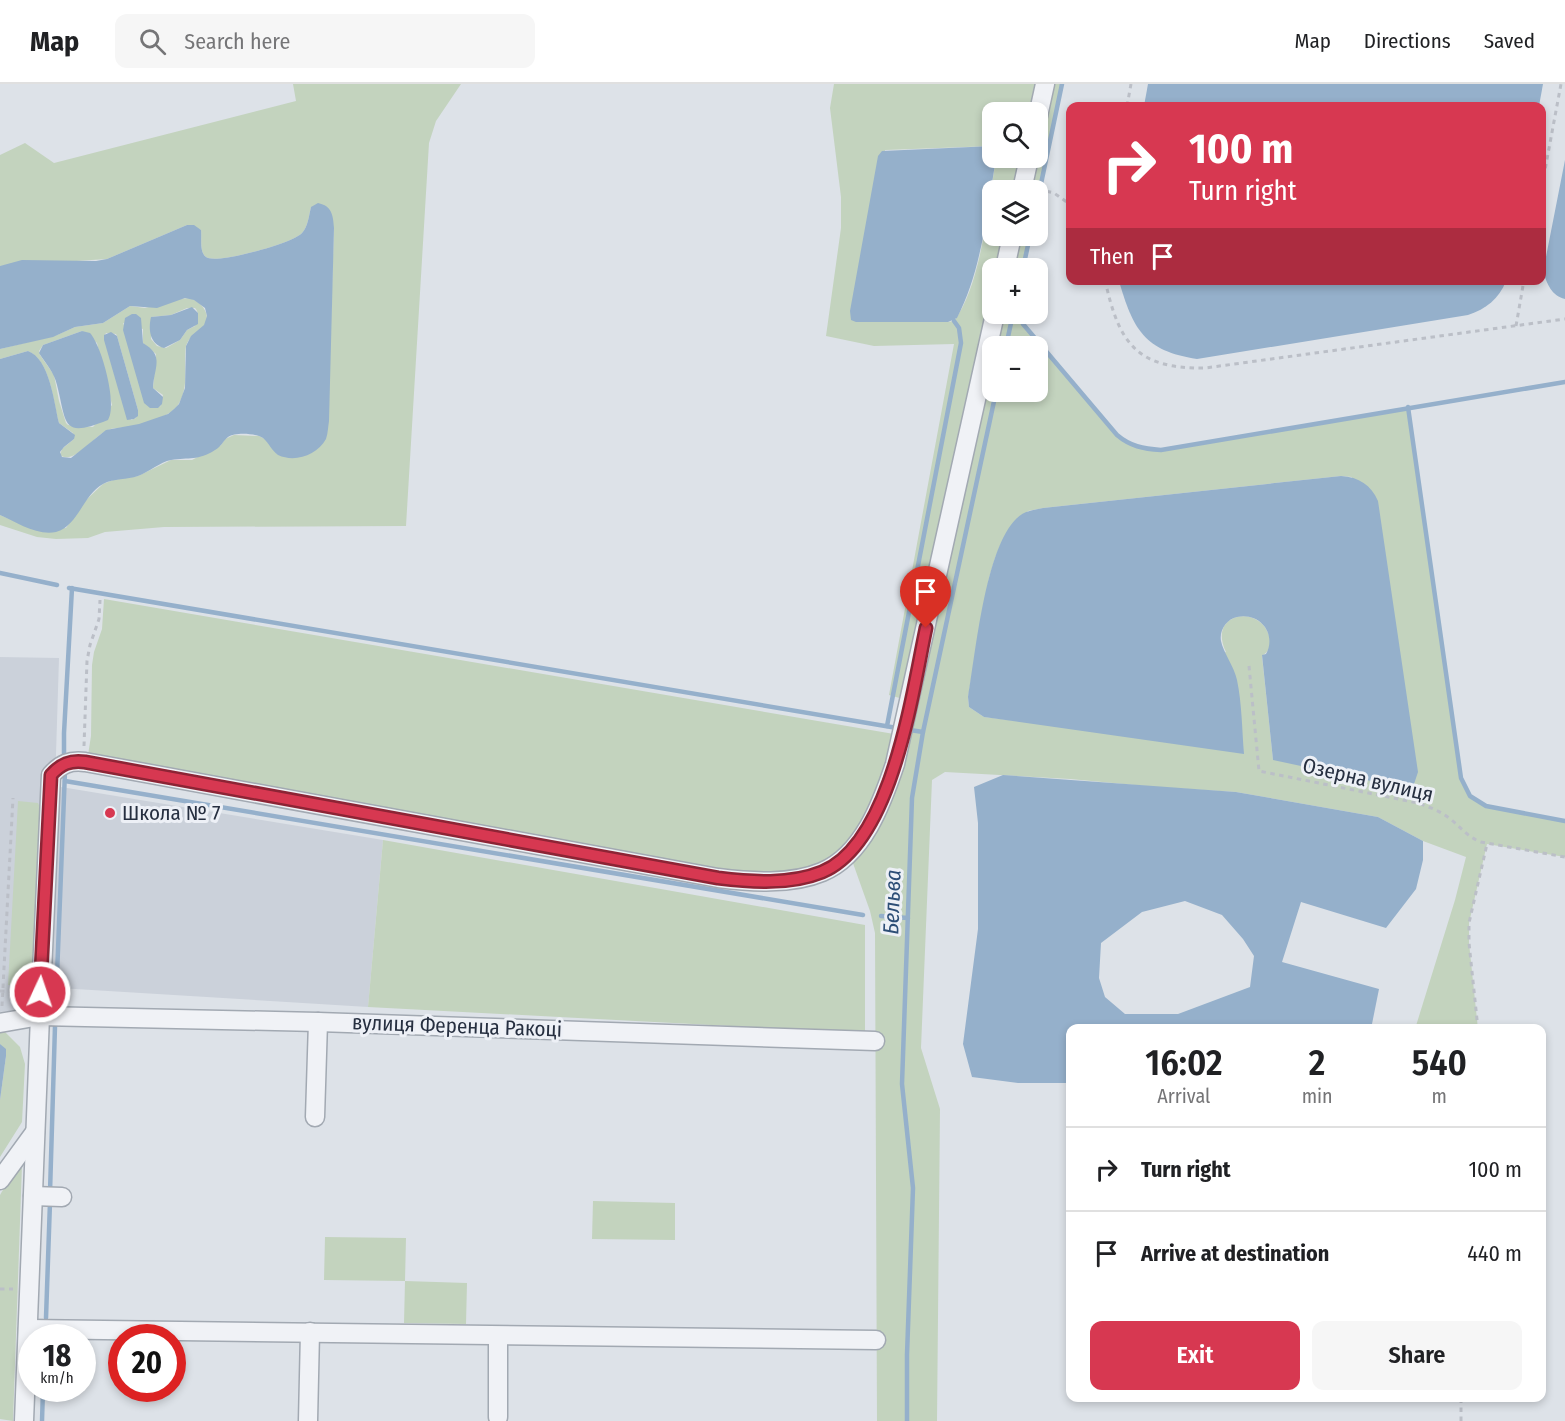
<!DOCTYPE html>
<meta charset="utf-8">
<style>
:root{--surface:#fff;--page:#f6f6f6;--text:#202124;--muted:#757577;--line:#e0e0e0;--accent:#d73851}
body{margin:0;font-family:"Fira Sans Condensed",sans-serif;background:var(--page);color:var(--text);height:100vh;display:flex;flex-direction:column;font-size:22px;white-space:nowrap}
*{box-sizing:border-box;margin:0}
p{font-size:20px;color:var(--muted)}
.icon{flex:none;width:33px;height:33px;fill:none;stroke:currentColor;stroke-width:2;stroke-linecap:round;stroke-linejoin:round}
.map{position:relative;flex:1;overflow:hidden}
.drawer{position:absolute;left:1066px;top:940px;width:480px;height:378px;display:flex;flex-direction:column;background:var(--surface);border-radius:12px;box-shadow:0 3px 9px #0003}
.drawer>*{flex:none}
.top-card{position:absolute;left:1066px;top:18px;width:480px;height:183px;border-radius:12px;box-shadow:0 3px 9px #0003;background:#d73851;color:#fff;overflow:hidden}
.controls{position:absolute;left:982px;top:18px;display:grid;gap:12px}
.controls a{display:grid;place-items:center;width:66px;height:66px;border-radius:12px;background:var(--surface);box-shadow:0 3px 9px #0003;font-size:30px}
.speed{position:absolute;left:18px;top:1240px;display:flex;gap:12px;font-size:30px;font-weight:700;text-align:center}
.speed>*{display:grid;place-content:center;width:78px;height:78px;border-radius:50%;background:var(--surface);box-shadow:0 3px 9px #0003;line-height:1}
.speed small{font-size:15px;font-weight:400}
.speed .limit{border:9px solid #d22;background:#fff;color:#111}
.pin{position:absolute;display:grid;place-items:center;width:51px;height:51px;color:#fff;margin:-62px -26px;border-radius:50% 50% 50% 0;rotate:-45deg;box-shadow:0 0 6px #0007}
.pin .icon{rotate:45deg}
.me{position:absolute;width:66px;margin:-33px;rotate:3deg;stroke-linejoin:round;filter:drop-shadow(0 0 4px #0008)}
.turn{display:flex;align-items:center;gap:21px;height:126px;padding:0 24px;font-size:27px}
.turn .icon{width:78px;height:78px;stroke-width:2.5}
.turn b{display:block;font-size:42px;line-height:51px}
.then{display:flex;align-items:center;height:57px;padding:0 24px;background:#0003;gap:12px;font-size:22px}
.eta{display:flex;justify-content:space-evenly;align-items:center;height:102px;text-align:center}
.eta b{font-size:36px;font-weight:600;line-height:42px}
.cta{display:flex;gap:12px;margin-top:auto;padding:12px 24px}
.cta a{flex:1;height:69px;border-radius:12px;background:var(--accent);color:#fff;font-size:24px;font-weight:600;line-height:69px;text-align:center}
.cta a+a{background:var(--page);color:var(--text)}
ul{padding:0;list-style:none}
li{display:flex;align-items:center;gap:18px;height:84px;padding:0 24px;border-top:2px solid var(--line)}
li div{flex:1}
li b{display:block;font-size:22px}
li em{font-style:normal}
header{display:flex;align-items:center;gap:36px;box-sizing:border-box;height:84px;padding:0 30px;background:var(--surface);border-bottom:2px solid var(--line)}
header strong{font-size:28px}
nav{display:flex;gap:33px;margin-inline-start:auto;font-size:21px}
.search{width:420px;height:54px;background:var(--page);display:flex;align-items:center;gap:15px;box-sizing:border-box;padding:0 21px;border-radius:12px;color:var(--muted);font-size:22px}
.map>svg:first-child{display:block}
</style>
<header>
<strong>Map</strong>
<div class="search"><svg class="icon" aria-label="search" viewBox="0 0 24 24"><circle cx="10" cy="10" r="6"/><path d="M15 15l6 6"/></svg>Search here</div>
<nav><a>Map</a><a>Directions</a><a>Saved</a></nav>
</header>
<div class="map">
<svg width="1565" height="1337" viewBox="0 0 1565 1337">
<rect width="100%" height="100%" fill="#dde2e8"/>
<!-- built -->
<path fill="#cbd1da" d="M 0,573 L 59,574 L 55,702 L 383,756 L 368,923 L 26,902 L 25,925 L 0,928 Z"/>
<!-- green -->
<g fill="#c3d3be" fill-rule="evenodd">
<path d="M 293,0 L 461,0 L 436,37 L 429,59 L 406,442 L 164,443 L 105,448 L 88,454 L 56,455 L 37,453 L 0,441 L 0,431 L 35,446 L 66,444 L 85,417 L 103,400 L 113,396 L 138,392 L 171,376 L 192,376 L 221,361 L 225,355 L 234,351 L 259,352 L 265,355 L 277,370 L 294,374 L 327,350 L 334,144 L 311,123 C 309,131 308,143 302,149 C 294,159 215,181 206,173 C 199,168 202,154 201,146 L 187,141 L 107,175 L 0,182 L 0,71 L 25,59 L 54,79 L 296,17 Z"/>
<path d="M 834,0 L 1062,0 L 1038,114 L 1038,106 L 993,106 L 993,152 L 1030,152 L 1023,184 L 993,184 L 993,230 L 1020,230 L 1023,240 L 1117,351 L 1132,361 L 1161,366 L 1408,323 L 1461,694 L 1470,712 L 1486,722 L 1565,737 L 1565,773 L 1487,760 L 1469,839 L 1469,859 L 1478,945 L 1415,945 L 1455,816 L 1466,773 L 1423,757 L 1378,733 L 1236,708 L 1156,703 L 1070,695 L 945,688 L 932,696 L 921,964 L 940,1025 L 937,1337 L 877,1337 L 875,849 L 870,827 L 849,768 L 860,756 L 910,617 L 889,611 L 954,260 L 874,262 L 826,252 L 841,144 L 841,113 L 830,24 ZM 993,28 L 1038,28 L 1038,74 L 996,74 C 989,118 981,202 954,237 L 948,238 L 856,238 L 885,66 L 993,62 ZM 993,262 L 1038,262 L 1038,308 L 993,308 ZM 1341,392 L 1352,393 L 1273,676 L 1262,572 C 1268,568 1271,563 1270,556 C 1264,519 1206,527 1226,568 L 1018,637 L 984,633 L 969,623 L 968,613 L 989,494 L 995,474 L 1002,457 L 1028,427 L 1043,424 Z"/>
<path d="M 190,214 C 202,218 214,233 202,244 C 196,251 189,252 186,262 C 183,281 190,303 178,321 C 170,333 143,341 129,343 C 121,344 113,343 106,347 C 93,353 74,381 60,371 L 62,365 L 74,355 L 73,349 L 59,339 C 53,318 51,277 28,267 L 0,275 L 0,265 L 57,251 L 75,243 L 103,239 L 130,222 L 145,224 L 178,215 ZM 187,224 L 195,224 C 200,229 197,236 195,242 L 187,246 L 180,256 L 166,264 L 157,262 L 151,255 L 151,233 L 171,231 ZM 123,239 L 143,245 L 143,259 L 156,270 L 153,304 L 163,311 L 160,323 ZM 82,247 L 97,259 L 112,321 L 93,343 L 68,341 L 66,339 L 59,317 L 54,291 L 40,271 L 39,267 L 43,261 ZM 106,249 L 116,250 L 117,252 L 138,326 L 136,334 L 131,336 L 104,253 Z"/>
<path d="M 104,515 L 894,650 C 879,696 862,765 811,782 C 788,789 765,789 742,790 L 88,671 L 91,652 L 92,581 L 94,568 L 102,545 Z"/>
<path d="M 18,717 L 38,719 L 41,726 L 32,903 L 8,901 Z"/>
<path d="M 383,756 L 865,841 L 865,949 L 368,923 Z"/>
<path d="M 0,946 L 4,947 L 20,963 L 25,980 L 22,1038 L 0,1073 L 0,1016 L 6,972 L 0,960 Z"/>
<path d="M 22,1081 L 13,1337 L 0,1335 L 0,1111 L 12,1090 Z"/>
<path d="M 593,1117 L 675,1119 L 675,1156 L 592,1155 Z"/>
<path d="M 325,1153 L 406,1154 L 405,1197 L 467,1199 L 466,1240 L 404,1239 L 405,1197 L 324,1196 Z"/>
</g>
<!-- water -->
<g fill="#95b0cb" fill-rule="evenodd">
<path d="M 1148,0 L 1543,0 L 1539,22 L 1144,22 Z"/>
<path d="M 993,62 L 993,74 L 996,74 C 987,128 982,185 957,234 L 948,238 L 856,238 L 851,236 L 850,227 L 878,72 L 882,67 Z"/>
<path d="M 1565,76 L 1565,215 C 1551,211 1548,201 1543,188 Z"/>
<path d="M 318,119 C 332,122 333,131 334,144 L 329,337 C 328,343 328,349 326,355 C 317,371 295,379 278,371 C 272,367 269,359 263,354 C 255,349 235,348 228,353 C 223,357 221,363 215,366 C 198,377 189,373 171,376 C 160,378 149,388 138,392 C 127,396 114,394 103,400 C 83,411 78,442 56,448 C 37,452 16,438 0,431 L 0,275 L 28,267 C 50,275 54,319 59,339 L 75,351 L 74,355 L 64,363 L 60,368 L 62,373 L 71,374 L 106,346 L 139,340 L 168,330 L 174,325 L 179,320 L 185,304 L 186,262 L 191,252 L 204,241 L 207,232 L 205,224 L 194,216 L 185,214 L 157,224 L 130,222 L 103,239 L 75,243 L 53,253 L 0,265 L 0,182 L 22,176 L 96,177 L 107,175 L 187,141 L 194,141 L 201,146 C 202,154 199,168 206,173 C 215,181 294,159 302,149 C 308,143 309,131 311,123 Z"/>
<path d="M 1119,197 L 1119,196 L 1506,197 C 1499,215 1486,225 1468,231 L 1197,275 C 1144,267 1133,245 1119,197 Z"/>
<path d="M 192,223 L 198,229 L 198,240 L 187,246 L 180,256 L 164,264 C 150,260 148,246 151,233 L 171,231 Z"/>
<path d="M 132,230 L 136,230 L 141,234 L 143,259 C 165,272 154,283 153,304 L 163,313 L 162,320 L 158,324 L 150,324 L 144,319 L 123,246 L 125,234 Z"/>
<path d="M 82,247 L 90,249 C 102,262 118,322 108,336 C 61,355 67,340 57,301 C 54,288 46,280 39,269 L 43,261 Z"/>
<path d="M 111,248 L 117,252 L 138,326 L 138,332 L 134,335 L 127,336 L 104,256 L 104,251 Z"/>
<path d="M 1341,392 C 1359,393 1371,401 1378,417 L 1418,688 L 1414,700 L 1410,702 L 1399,703 L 1273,676 L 1262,571 L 1266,570 C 1277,550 1260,528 1237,533 C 1227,535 1219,546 1221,557 C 1223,568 1234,582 1237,596 C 1242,620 1242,646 1244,670 L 984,633 L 969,623 L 968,613 C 976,568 985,464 1017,434 C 1024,427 1033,426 1043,424 Z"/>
<path d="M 1003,691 L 1236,708 L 1378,733 L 1423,757 L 1423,776 L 1416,805 L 1386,844 L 1301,818 L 1282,878 L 1379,905 L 1371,945 L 1071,945 L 1071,999 L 1018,999 L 972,993 L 963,960 L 978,845 L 978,739 L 974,703 ZM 1185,817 L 1222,831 L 1243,855 L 1254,872 L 1250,903 L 1178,930 L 1125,930 L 1105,913 L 1099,894 L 1101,859 L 1142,828 Z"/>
<path d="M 0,960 L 6,965 L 6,972 L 0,1016 Z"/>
</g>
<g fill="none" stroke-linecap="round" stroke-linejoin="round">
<!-- stream -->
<g stroke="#95b0cb" stroke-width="4.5">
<path d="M 1038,114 L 1062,0"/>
<path d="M 1023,184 L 1030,152"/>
<path d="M 1020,230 L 1023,240 L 1117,351 C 1130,362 1143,365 1161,366 L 1565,298"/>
<path d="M 1006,262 L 1013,230"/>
<path d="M 1408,323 L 1461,694 L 1470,712 L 1486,722 L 1565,737"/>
<path d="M 0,489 L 57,501"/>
<path d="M 69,504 L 897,644"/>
<path d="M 887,642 L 961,259 L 959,244 L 954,237"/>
<path d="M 910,646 L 923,648"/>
<path d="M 64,674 L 64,649 L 72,504"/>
<path d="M 65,697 L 863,831"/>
<path d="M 881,832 L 908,834"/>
<path d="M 56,917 L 65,687"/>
<path d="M 50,1108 L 55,942"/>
<path d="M 46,1234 L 50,1118"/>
<path d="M 42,1337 L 43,1305"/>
<path d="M 907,1337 L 907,1271 L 913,1104 L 902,1000 L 912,714 L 923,648 L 996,308"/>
</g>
<defs>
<g id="minor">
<path d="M 1038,32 L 1045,0"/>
<path d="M 1022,106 L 1029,74"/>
<path d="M 1005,184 L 1012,152"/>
<path d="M 0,939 L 40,932 L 318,938 L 875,957"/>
<path d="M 315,1033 L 318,938"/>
<path d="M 0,1096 L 35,1048"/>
<path d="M 33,1112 L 62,1113"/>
<path d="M 28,1245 L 876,1256"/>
<path d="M 498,1333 L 498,1252"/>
<path d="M 24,1337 L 40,932 L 51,691 C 61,680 70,676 85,678 L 718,794 C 751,798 791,801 822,788 C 863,771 882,719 895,680 L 995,230"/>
<path d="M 308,1337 L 310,1248"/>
</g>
</defs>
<!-- minor casing -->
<use href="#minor" stroke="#a2a9b2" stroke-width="21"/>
<!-- path -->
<g stroke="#bbbfc7" stroke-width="3" stroke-dasharray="4.5 4.5" stroke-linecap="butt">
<path d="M 1127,22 L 1131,0"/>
<path d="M 1542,102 L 1561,0"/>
<path d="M 1038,105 L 1054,109 L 1071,121"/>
<path d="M 1105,196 C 1119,260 1137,285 1205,284 L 1565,235"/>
<path d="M 1516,242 L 1524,196"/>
<path d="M 1249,582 L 1259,687 L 1418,719 C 1429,723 1440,727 1449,734 C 1461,743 1467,753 1481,758 L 1565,773"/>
<path d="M 84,662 L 87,577 L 90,561 L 99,535 L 100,516"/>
<path d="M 0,907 L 25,908"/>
<path d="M 2,922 L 13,714"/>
<path d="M 1478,945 L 1469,859 L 1469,839 L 1487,760"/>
<path d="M 0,1205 L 13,1205"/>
<path d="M 1461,1337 L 1461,1314"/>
</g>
<!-- minor -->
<use href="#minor" stroke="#f0f2f6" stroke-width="18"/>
</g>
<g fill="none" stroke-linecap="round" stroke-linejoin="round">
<defs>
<path id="route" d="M 40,908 L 51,691 C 61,680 70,676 85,678 L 718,794 C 751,798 790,801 822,788 C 892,759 912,610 926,544"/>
</defs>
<!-- route casing -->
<use href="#route" stroke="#8c2435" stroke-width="15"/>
<!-- route -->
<use href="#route" stroke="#d73851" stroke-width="10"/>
</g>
<!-- markers -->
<circle fill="#d73851" stroke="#edf0f6" stroke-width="2" cx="110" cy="729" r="6"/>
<g text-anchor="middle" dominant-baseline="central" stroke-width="6" stroke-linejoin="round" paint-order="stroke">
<!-- street labels -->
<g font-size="21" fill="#262f40" stroke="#edf0f6">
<text transform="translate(1368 696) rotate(13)">Озерна вулиця</text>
<text transform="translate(457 942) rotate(2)">вулиця Ференца Ракоці</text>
</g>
<!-- poi labels -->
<g font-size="21" fill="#262f40" stroke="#edf0f6" text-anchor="start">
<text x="122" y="729">Школа № 7</text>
</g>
<!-- water labels -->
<g font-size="22" font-style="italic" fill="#2d4e76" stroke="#edf0f6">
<text transform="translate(892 818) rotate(-88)">Бельва</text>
</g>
</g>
</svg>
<div class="controls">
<a><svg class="icon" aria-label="search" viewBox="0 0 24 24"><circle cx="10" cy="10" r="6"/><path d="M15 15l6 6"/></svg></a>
<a><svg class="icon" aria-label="layers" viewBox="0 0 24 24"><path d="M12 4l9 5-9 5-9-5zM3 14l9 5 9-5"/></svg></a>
<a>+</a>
<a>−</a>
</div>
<div class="speed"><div>18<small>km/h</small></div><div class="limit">20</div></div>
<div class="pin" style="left:926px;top:544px;background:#d93025"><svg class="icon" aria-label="arrive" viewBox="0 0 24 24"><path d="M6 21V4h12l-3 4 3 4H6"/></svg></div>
<svg class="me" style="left:40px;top:908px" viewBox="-20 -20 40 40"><circle r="17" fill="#d73851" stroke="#fff" stroke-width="3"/><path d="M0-11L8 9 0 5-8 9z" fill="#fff"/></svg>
<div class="top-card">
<div class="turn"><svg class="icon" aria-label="right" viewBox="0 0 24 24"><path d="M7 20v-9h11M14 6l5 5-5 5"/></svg><div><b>100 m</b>Turn right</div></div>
<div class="then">Then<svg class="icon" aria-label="arrive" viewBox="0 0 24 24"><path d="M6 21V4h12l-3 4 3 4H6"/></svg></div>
</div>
<section class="drawer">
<div class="eta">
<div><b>16:02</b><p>Arrival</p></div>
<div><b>2</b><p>min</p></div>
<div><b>540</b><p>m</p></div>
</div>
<ul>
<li><svg class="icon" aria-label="right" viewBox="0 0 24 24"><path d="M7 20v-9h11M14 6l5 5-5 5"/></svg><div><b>Turn right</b></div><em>100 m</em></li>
<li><svg class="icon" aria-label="arrive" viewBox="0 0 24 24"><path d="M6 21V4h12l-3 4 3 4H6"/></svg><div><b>Arrive at destination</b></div><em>440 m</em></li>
</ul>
<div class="cta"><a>Exit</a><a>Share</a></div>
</section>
</div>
